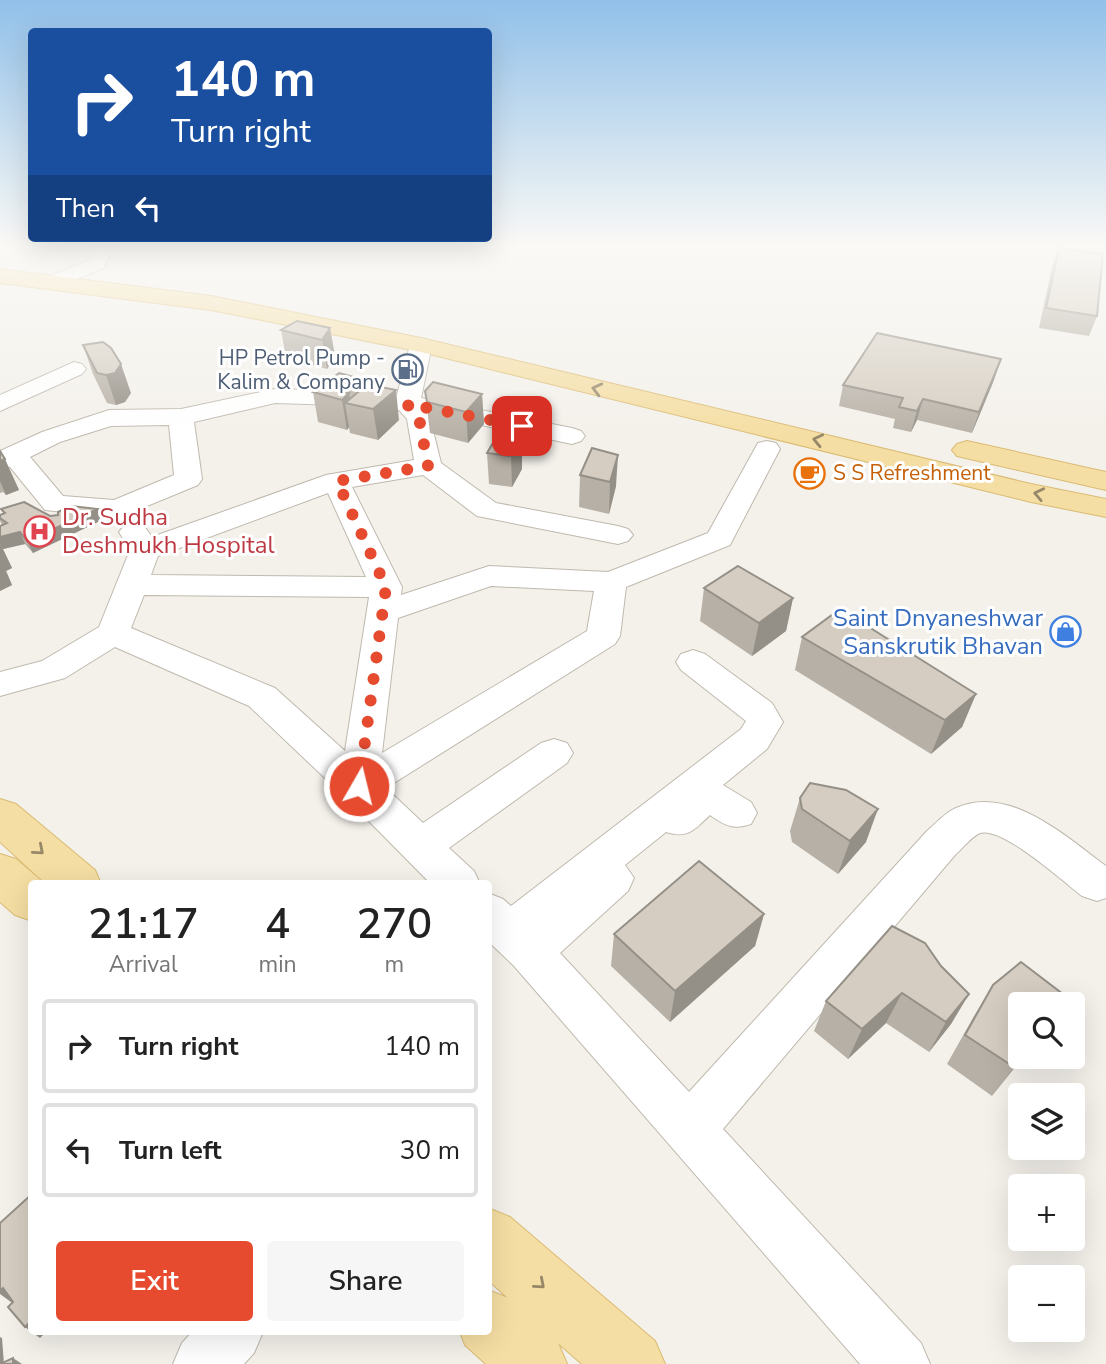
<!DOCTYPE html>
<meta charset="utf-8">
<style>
:root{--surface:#fff;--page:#f6f6f6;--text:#222;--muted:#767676;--line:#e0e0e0;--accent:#e64b30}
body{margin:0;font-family:"Nunito Sans",sans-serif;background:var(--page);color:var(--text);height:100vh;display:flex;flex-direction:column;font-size:26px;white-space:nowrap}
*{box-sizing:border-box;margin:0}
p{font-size:23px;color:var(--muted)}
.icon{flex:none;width:38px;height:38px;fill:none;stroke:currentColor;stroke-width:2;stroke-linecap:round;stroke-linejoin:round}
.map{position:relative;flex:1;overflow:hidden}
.side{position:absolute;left:28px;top:880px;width:464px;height:455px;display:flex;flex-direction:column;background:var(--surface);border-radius:7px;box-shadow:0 7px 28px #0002}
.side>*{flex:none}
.top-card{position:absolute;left:28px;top:28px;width:464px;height:214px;border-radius:7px;box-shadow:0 7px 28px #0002;background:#1a4fa0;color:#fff;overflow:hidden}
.controls{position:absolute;left:1008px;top:992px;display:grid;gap:14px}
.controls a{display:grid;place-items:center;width:77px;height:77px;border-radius:7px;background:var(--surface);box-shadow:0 7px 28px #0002;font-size:35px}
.pin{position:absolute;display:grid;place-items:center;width:60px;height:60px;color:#fff;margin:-30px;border-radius:14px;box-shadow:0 4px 10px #0006}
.me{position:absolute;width:77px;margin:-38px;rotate:8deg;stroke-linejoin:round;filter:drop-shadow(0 0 5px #0008)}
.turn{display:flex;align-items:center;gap:24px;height:147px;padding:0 28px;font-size:32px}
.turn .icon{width:91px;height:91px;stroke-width:2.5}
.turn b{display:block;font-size:49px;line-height:60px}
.then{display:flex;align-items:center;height:66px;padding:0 28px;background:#0003;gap:14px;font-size:26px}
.eta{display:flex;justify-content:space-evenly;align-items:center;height:119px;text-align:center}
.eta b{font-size:42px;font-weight:600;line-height:49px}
.cta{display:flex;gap:14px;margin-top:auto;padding:14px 28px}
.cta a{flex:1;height:80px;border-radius:7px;background:var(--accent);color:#fff;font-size:28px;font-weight:600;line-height:80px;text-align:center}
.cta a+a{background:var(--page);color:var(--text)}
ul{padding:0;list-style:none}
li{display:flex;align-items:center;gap:21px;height:94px;margin:0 14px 10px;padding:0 14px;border:4px solid var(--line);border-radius:7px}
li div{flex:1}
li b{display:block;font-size:26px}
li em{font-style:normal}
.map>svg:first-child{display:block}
</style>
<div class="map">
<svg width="1106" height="1364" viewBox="0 0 1106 1364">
<rect width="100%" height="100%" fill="#f4f1eb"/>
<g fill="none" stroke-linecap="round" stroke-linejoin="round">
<defs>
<g id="minor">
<path d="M 97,247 L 115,247 L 103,268 L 60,286 L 46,286 L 43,282 L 46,278 L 89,260 Z"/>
<path d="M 421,338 L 429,340 L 432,345 L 421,398 L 572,428 L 581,431 L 585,436 L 581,441 L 572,444 L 429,414 L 441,463 L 496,503 L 618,526 L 628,529 L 633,535 L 628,541 L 618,544 L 477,516 L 423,475 L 352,487 L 402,587 L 401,595 L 489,566 L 608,572 L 708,533 L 758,443 L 767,441 L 776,443 L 780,449 L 730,545 L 626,587 L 620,636 L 615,644 L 386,788 L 423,823 L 541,743 L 554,739 L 567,743 L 573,753 L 567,763 L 449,848 L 474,871 L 480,884 L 431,884 L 345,797 L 249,706 L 115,647 L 65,678 L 0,696 L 0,672 L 42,661 L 99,627 L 130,550 L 119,532 L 124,526 L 134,523 L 144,526 L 152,537 L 326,475 L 414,460 L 407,419 L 399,410 L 369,406 L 275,403 L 194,422 L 202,479 L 198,485 L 118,518 L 45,510 L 10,467 L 0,469 L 0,451 L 42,432 L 109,410 L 181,409 L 275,389 L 369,392 L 397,395 L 410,345 L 413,340 ZM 169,425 L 174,475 L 114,500 L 63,496 L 30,457 L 60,442 L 111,426 ZM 328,493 L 366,577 L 151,575 L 158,556 ZM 491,586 L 594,591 L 587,631 L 382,753 L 398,618 ZM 144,595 L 369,597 L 345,751 L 275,688 L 131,628 Z"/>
<path d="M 74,362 L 82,364 L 86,369 L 82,374 L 0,411 L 0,395 Z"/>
<path d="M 693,650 L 705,654 L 772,703 L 783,722 L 767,749 L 723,785 L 751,802 L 757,813 L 751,824 C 734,830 725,826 710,815 C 694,830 688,839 666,832 L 625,865 L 634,878 L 628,891 L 560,953 L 689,1092 L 927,831 C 936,823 945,813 956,808 C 1010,784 1066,837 1106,866 L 1106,898 L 1097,901 L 1082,896 C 1064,882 1002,826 980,833 C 971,837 963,848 955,855 L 723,1129 L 921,1343 L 930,1364 L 860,1364 L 514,966 L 488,941 L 488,893 L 503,899 L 511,906 L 741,729 L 746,721 L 681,670 L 676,662 L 681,654 Z"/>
<path d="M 192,1332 L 263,1332 L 254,1353 L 244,1364 L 173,1364 L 182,1343 Z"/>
</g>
<g id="major">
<path d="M 0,269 L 211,296 L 421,338 L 1031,484 L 1106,499 L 1106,517 L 1031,502 L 421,352 L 211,310 L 0,283 Z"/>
<path d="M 967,441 L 1106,472 L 1106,490 L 957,456 L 952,450 L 957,444 Z"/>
<path d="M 0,799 L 16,804 L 95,870 L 101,884 L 46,884 L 0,842 Z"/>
<path d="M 0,854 L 16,859 L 45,884 L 32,884 L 32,921 L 15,915 L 0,902 Z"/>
<path d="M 488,1208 L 510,1217 L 655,1341 L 665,1364 L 582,1364 L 558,1343 L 567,1364 L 486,1364 L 465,1345 L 460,1332 L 488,1332 L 488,1290 L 508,1298 L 488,1280 Z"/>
</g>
</defs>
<!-- minor casing -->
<use href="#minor" stroke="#bfb9ae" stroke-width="2"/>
<!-- major casing -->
<use href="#major" stroke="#dabb73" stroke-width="2"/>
<!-- minor -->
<use href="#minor" fill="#fff" fill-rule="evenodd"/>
<!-- major -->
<use href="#major" fill="#f5dea3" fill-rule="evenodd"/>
</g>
<!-- wall -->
<g fill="#b7b0a6">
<path d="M 1059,248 L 1097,316 L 1089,336 L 1039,328 L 1052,266 Z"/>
<path d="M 330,328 L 335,356 L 327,369 L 286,358 L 281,330 Z"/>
<path d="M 83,345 L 131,393 L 125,402 L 116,405 L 107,403 L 93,374 Z"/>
<path d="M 354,377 L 354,381 L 360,383 L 361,389 L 399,420 L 378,440 L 350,433 L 349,427 L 347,430 L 318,422 L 313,392 Z"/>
<path d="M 994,380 L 972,433 L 917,420 L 911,432 L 893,428 L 895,419 L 839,406 L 843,385 Z"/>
<path d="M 425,391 L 482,394 L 484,424 L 468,443 L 430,433 Z"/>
<path d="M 500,431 L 522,469 L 512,487 L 489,484 L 487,453 Z"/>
<path d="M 592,448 L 616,486 L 609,514 L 579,507 L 580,475 Z"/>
<path d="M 0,451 L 19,490 L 6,495 L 3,492 L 0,493 Z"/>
<path d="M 1,509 L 50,516 L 102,520 L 33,553 L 25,544 L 3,549 L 12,568 L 6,571 L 12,585 L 0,591 L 0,526 L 2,525 L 0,521 L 0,515 L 4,514 Z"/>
<path d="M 704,588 L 793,598 L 786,631 L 752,656 L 700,621 Z"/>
<path d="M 802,637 L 976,694 L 962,727 L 931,754 L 795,670 Z"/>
<path d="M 800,798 L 866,842 L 838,874 L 792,842 L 790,831 Z"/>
<path d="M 764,914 L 755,946 L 670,1022 L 611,966 L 614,934 Z"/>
<path d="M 941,966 L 969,994 L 951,1024 L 929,1052 L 886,1023 L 848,1059 L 814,1031 L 826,1001 Z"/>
<path d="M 993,985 L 1020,1057 L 1023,1057 L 992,1096 L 947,1064 L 974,1016 Z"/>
</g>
<!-- shaded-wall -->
<g fill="#959087">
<path d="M 330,328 L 335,356 L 327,369 L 322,340 Z"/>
<path d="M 1001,359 L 994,380 L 972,433 L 979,412 Z"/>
<path d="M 121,364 L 131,393 L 125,402 L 116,405 L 106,375 Z"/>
<path d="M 360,383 L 364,407 L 358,406 L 356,387 Z"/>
<path d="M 346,384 L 347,394 L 349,393 L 351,404 L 345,403 L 349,427 L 347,430 L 342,400 L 336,390 Z"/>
<path d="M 396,390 L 399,420 L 378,440 L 373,409 Z"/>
<path d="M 482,394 L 484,424 L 468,443 L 466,412 Z"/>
<path d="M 923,399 L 917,420 L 911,432 L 917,411 Z"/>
<path d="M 522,438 L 522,469 L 512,487 L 511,456 Z"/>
<path d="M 618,455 L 616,486 L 609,514 L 610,482 Z"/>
<path d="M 5,459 L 19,490 L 6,495 L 0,481 L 0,461 Z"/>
<path d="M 98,509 L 102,520 L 33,553 L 27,541 Z"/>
<path d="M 20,532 L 25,544 L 3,549 L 0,543 L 0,537 Z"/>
<path d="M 0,543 L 12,568 L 6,571 L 12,585 L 0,591 Z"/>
<path d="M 793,598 L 786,631 L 752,656 L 759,623 Z"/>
<path d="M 976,694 L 962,727 L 931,754 L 945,720 Z"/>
<path d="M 878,809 L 866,842 L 838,874 L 850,841 Z"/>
<path d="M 764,914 L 755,946 L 670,1022 L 675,991 Z"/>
<path d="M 902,993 L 886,1023 L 848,1059 L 862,1029 Z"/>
<path d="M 969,994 L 951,1024 L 929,1052 L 946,1022 Z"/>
<path d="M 1022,1057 L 1023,1057 L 992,1096 Z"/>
<path d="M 3,1288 L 19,1300 L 15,1305 L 0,1294 L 0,1291 Z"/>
<path d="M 32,1320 L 32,1332 L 46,1332 L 40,1338 L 25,1327 Z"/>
<path d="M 0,1337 L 2,1338 L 4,1364 L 0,1364 Z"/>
<path d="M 13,1358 L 22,1364 L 13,1364 Z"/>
</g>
<!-- building -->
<g fill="#d5cdc1" stroke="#959087" stroke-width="2">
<path d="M 1059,248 L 1103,254 L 1097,316 L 1046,308 Z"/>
<path d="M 297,321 L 330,328 L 322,340 L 281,330 Z"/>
<path d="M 877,333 L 1001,359 L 979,412 L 923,399 L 917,411 L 899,407 L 903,398 L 843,385 Z"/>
<path d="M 103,342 L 111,348 L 121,364 L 115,373 L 106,375 L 97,373 L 83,345 Z"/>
<path d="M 339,373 L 354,377 L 349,380 L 360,383 L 356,387 L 346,384 L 336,390 L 349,393 L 342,400 L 313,392 Z"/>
<path d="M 433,382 L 482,394 L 466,412 L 427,402 L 425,391 Z"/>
<path d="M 371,385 L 396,390 L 373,409 L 345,403 L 363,388 Z"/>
<path d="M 500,431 L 517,433 L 522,438 L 511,456 L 487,453 Z"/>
<path d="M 592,448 L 618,455 L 610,482 L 580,475 Z"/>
<path d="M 0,451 L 5,459 L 0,461 Z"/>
<path d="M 24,502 L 50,516 L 58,515 L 58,512 L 71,506 L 98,509 L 27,541 L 20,532 L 0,537 L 0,526 L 7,523 L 0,518 L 0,515 L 5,513 L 1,509 Z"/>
<path d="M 738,566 L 793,598 L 759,623 L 704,588 Z"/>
<path d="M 840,609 L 976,694 L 945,720 L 802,637 Z"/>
<path d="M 810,783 L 846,790 L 878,809 L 850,841 L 802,809 L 800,798 Z"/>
<path d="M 699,861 L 764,914 L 675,991 L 614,934 Z"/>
<path d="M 892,926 L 925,943 L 941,966 L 969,994 L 946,1022 L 902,993 L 862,1029 L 826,1001 Z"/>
<path d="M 1021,962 L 1068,998 L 1063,1004 L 1020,1004 L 1020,1057 L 1022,1057 L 1014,1067 L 965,1035 L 993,985 Z"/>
<path d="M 32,1194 L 32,1320 L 25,1327 L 8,1307 L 13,1302 L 3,1288 L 0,1291 L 0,1223 Z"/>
<path d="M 13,1358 L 13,1364 L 0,1364 Z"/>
</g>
<!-- one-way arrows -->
<defs><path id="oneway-chevron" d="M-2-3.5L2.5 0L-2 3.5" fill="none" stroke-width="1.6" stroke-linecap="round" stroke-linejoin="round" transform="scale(1.75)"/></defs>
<g stroke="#968869">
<use href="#oneway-chevron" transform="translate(597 389) rotate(-166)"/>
<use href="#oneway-chevron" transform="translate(818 440) rotate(-167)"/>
<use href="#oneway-chevron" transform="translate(1039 494) rotate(-168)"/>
<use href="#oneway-chevron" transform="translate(39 850) rotate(41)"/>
<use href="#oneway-chevron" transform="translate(540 1284) rotate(41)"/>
</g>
<!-- sky -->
<linearGradient id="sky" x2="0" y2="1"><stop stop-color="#91c0e9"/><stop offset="0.56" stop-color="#faf9f6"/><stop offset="1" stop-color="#faf9f6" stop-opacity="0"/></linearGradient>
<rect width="1106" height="438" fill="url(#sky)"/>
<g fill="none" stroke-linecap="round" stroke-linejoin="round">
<!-- route -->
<path stroke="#e64b30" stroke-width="12" stroke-dasharray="0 21.6" d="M 359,786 L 386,587 L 337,481 L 428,466 L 419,418 L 407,404 L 522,426"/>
</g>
<!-- icons -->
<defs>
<symbol id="fuel-ring" viewBox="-11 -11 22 22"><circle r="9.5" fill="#fff" stroke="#5c6f8a" stroke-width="1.5"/><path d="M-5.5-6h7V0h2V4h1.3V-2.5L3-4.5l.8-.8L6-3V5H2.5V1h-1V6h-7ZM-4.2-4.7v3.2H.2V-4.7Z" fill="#5c6f8a"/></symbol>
<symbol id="cafe-ring" viewBox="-11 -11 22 22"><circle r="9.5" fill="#fff" stroke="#e8710a" stroke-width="1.5"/><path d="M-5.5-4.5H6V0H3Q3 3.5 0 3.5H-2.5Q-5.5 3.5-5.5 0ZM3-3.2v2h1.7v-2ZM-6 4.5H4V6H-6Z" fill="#e8710a"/></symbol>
<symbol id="hospital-ring" viewBox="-11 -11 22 22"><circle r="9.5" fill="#fff" stroke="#e0444e" stroke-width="1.5"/><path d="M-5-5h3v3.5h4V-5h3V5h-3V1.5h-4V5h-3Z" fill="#e0444e"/></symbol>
<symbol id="shop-ring" viewBox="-11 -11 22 22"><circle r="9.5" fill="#fff" stroke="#3f7fe0" stroke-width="1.5"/><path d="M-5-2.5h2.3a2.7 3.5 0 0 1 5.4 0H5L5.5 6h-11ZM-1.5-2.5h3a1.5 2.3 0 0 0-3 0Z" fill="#3f7fe0"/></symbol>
</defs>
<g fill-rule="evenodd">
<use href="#fuel-ring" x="390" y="352" width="35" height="35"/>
<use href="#cafe-ring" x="792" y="456" width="35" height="35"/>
<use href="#hospital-ring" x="22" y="514" width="35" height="35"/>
<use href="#shop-ring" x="1048" y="614" width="35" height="35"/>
</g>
<g text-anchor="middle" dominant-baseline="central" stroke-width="6" stroke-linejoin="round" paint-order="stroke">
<!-- far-service labels -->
<g font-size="21" fill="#4e5e75" stroke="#fff" text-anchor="end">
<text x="385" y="358">HP Petrol Pump -<tspan x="385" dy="24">Kalim &amp; Company</tspan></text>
</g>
<!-- far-food labels -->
<g font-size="21" fill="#c56008" stroke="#fff" text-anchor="start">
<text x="833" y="473">S S Refreshment</text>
</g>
<!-- health labels -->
<g font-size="24" fill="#be3a42" stroke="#fff" text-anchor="start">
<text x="62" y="517">Dr. Sudha<tspan x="62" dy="28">Deshmukh Hospital</tspan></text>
</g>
<!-- shop labels -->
<g font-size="24" fill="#366cbe" stroke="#fff" text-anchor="end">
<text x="1043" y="618">Saint Dnyaneshwar<tspan x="1043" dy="28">Sanskrutik Bhavan</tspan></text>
</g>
</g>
</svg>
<div class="controls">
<a><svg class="icon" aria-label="search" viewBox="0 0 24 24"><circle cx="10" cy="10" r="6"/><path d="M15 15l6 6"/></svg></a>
<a><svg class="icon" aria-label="layers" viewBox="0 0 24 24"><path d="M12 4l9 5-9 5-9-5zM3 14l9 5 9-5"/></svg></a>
<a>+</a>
<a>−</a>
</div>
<div class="pin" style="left:522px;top:426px;background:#d93025"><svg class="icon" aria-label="arrive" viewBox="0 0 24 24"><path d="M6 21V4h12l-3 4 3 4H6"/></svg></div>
<svg class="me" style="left:359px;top:786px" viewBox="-20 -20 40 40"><circle r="17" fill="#e64b30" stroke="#fff" stroke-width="3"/><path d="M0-11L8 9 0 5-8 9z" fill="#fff"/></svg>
<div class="top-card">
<div class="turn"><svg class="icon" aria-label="right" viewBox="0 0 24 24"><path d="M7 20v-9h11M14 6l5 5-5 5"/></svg><div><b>140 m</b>Turn right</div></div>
<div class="then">Then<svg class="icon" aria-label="left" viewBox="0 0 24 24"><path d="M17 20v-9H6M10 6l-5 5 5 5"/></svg></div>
</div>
<section class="side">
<div class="eta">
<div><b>21:17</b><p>Arrival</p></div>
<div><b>4</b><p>min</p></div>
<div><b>270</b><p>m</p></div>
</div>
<ul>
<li><svg class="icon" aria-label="right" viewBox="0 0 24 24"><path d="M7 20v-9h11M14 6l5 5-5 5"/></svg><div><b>Turn right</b></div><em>140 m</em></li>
<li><svg class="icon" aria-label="left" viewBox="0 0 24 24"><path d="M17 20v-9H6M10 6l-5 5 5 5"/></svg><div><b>Turn left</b></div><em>30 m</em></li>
</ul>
<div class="cta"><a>Exit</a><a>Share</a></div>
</section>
</div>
